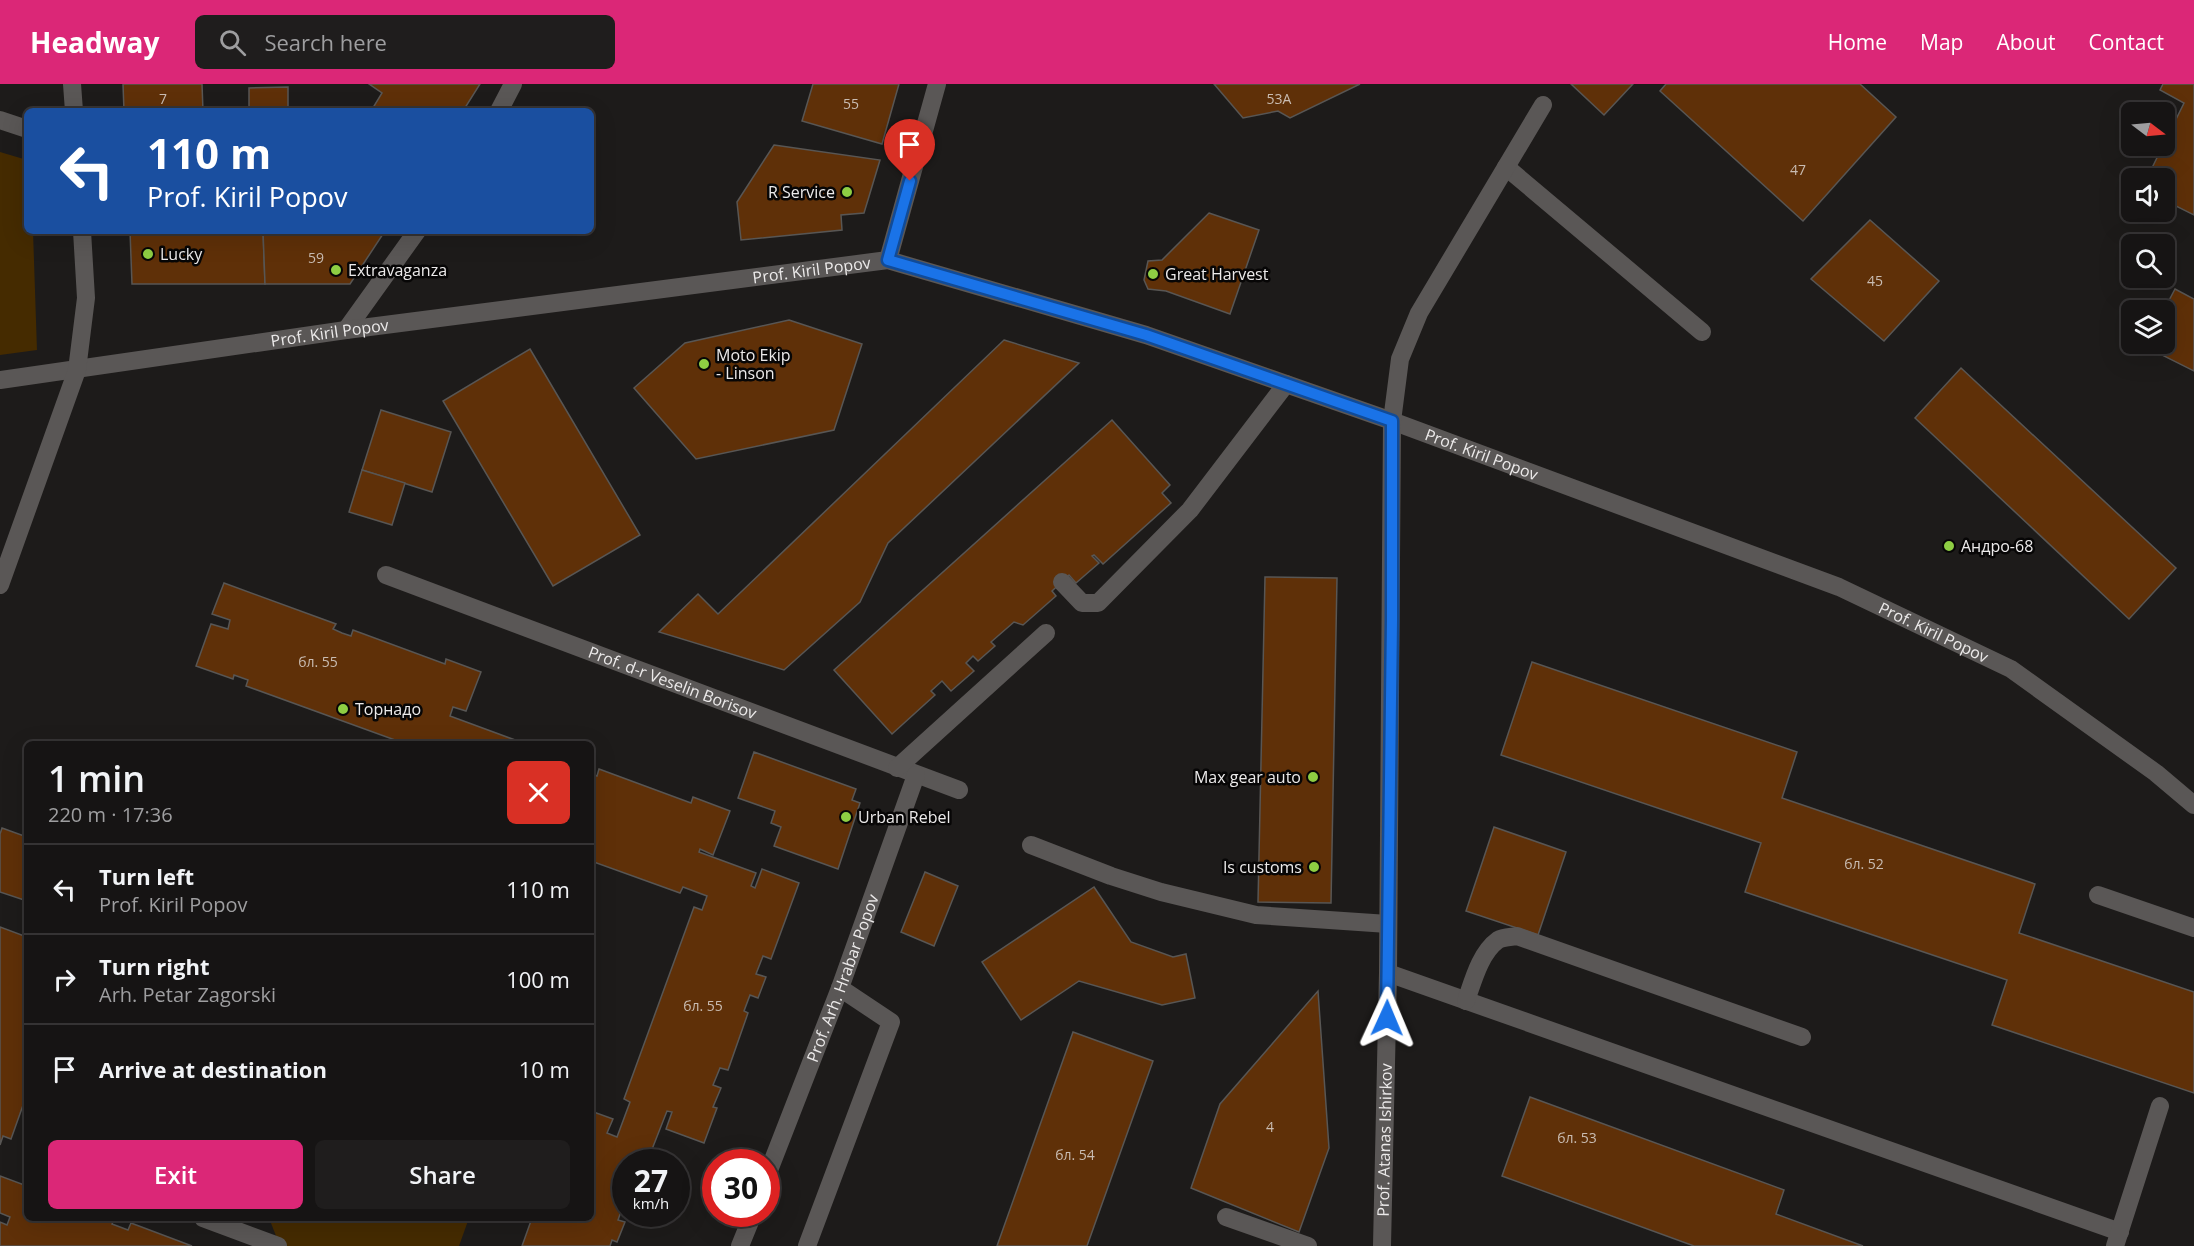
<!DOCTYPE html>
<meta charset="utf-8">
<style>
:root{--surface:#161414;--page:#1f1d1d;--text:#f1f3f6;--muted:#9e9ea0;--line:#353334;--accent:#db2777}
body{margin:0;font-family:"Open Sans",sans-serif;background:var(--page);color:var(--text);height:100vh;display:flex;flex-direction:column;font-size:22px;white-space:nowrap}
*{box-sizing:border-box;margin:0}
p{font-size:20px;color:var(--muted)}
.icon{flex:none;width:33px;height:33px;fill:none;stroke:currentColor;stroke-width:2;stroke-linecap:round;stroke-linejoin:round}
.map{position:relative;flex:1;overflow:hidden}
.details{position:absolute;left:24px;top:657px;width:570px;height:480px;display:flex;flex-direction:column;background:var(--surface);border-radius:9px;box-shadow:0 6px 24px #0002,0 0 0 2px var(--line)}
.details>*{flex:none}
.guide{position:absolute;left:24px;top:24px;width:570px;height:126px;border-radius:9px;box-shadow:0 6px 24px #0002,0 0 0 2px var(--line);background:#1a4fa0;color:#fff;overflow:hidden}
.needle{width:39px;rotate:106deg}
.tools{position:absolute;left:2121px;top:18px;display:grid;gap:12px}
.tools a{display:grid;place-items:center;width:54px;height:54px;border-radius:9px;background:var(--surface);box-shadow:0 6px 24px #0002,0 0 0 2px var(--line);font-size:30px}
.speed{position:absolute;left:612px;top:1065px;display:flex;gap:12px;font-size:30px;font-weight:700;text-align:center}
.speed>*{display:grid;place-content:center;width:78px;height:78px;border-radius:50%;background:var(--surface);box-shadow:0 6px 24px #0002,0 0 0 2px var(--line);line-height:1}
.speed small{font-size:15px;font-weight:400}
.speed .limit{border:9px solid #d22;background:#fff;color:#111}
.pin{position:absolute;display:grid;place-items:center;width:51px;height:51px;color:#fff;margin:-62px -26px;border-radius:50% 50% 50% 0;rotate:-45deg;box-shadow:0 0 6px #0007}
.pin .icon{rotate:45deg}
.me{position:absolute;width:66px;margin:-33px;rotate:1deg;stroke-linejoin:round;filter:drop-shadow(0 0 4px #0008)}
.turn{display:flex;align-items:center;gap:21px;height:126px;padding:0 24px;font-size:27px}
.turn .icon{width:78px;height:78px;stroke-width:2.5}
.turn b{display:block;font-size:42px;line-height:51px}
.round{display:grid;place-items:center;flex:none;width:63px;height:63px;border-radius:9px;background:var(--page)}
.head{display:flex;align-items:center;justify-content:space-between;height:102px;padding:0 24px}
h1{font-size:36px;font-weight:600;line-height:45px}
.button{display:flex;gap:12px;margin-top:auto;padding:12px 24px}
.button a{flex:1;height:69px;border-radius:9px;background:var(--accent);color:#fff;font-size:24px;font-weight:600;line-height:69px;text-align:center}
.button a+a{background:var(--page);color:var(--text)}
ul{padding:0;list-style:none}
li{display:flex;align-items:center;gap:18px;height:90px;padding:0 24px;border-top:2px solid var(--line)}
li div{flex:1}
li b{display:block;font-size:22px}
li em{font-style:normal}
header{display:flex;align-items:center;gap:36px;box-sizing:border-box;height:84px;padding:0 30px;background:var(--accent);color:#fff}
header strong{font-size:28px}
nav{display:flex;gap:33px;margin-inline-start:auto;font-size:21px}
.search{width:420px;height:54px;background:var(--page);display:flex;align-items:center;gap:15px;box-sizing:border-box;padding:0 21px;border-radius:9px;color:var(--muted);font-size:22px}
.map>svg:first-child{display:block}
</style>
<header>
<strong>Headway</strong>
<div class="search"><svg class="icon" aria-label="search" viewBox="0 0 24 24"><circle cx="10" cy="10" r="6"/><path d="M15 15l6 6"/></svg>Search here</div>
<nav><a>Home</a><a>Map</a><a>About</a><a>Contact</a></nav>
</header>
<div class="map">
<svg width="2194" height="1162" viewBox="0 0 2194 1162">
<rect width="100%" height="100%" fill="#1d1b1a"/>
<!-- green -->
<g fill="#452b00">
<path d="M 0,68 L 27,76 L 27,147 L 33,147 L 37,266 L 0,271 Z"/>
<path d="M 269,1134 L 469,1134 L 459,1162 L 280,1162 Z"/>
</g>
<!-- building -->
<g fill="#5f3008" stroke="#585654" stroke-width="1.5">
<path d="M 123,0 L 202,0 L 203,27 L 124,27 Z"/>
<path d="M 369,0 L 480,0 L 463,27 L 371,27 L 382,9 Z"/>
<path d="M 813,0 L 899,0 L 882,60 L 802,37 Z"/>
<path d="M 1214,0 L 1360,0 L 1290,34 L 1278,27 L 1243,34 Z"/>
<path d="M 1571,0 L 1633,0 L 1604,31 Z"/>
<path d="M 1666,0 L 1860,0 L 1896,33 L 1803,137 L 1660,7 Z"/>
<path d="M 2163,0 L 2194,0 L 2194,131 L 2164,116 L 2164,94 L 2147,94 L 2184,19 L 2160,6 Z"/>
<path d="M 288,3 L 288,27 L 249,27 L 249,4 Z"/>
<path d="M 774,61 L 880,76 L 864,129 L 841,131 L 842,146 L 741,156 L 737,118 Z"/>
<path d="M 1209,129 L 1259,146 L 1230,230 L 1166,207 L 1148,205 L 1144,196 L 1148,177 L 1162,176 Z"/>
<path d="M 1870,136 L 1939,197 L 1884,257 L 1811,195 Z"/>
<path d="M 130,147 L 263,147 L 265,200 L 132,200 Z"/>
<path d="M 263,147 L 385,147 L 350,200 L 265,200 Z"/>
<path d="M 2175,205 L 2194,215 L 2194,287 L 2146,263 L 2148,260 L 2164,260 L 2164,226 Z"/>
<path d="M 789,236 L 862,260 L 834,346 L 696,375 L 634,304 L 685,259 Z"/>
<path d="M 1004,256 L 1079,279 L 888,459 L 860,518 L 784,586 L 659,548 L 698,510 L 718,530 Z"/>
<path d="M 530,265 L 640,451 L 553,502 L 443,317 Z"/>
<path d="M 1961,284 L 2176,484 L 2129,535 L 1915,334 Z"/>
<path d="M 381,326 L 451,348 L 432,408 L 362,386 Z"/>
<path d="M 1112,336 L 1170,401 L 1162,409 L 1171,419 L 1103,480 L 1094,471 L 1092,472 L 1099,479 L 1076,499 L 1069,491 L 1052,507 L 1056,512 L 1023,541 L 1014,538 L 991,558 L 995,562 L 978,577 L 973,572 L 966,579 L 974,587 L 951,607 L 942,597 L 931,607 L 935,611 L 892,650 L 834,586 Z"/>
<path d="M 362,386 L 405,399 L 392,441 L 349,428 Z"/>
<path d="M 1265,493 L 1337,494 L 1331,819 L 1258,818 Z"/>
<path d="M 224,499 L 336,540 L 333,545 L 342,549 L 351,552 L 353,546 L 445,580 L 446,575 L 481,588 L 466,627 L 453,623 L 450,632 L 526,660 L 406,660 L 246,602 L 248,596 L 234,591 L 233,595 L 196,582 L 211,540 L 228,545 L 230,536 L 212,530 Z"/>
<path d="M 1532,578 L 1797,668 L 1782,714 L 2035,800 L 2019,849 L 2194,908 L 2194,1009 L 1992,941 L 2007,896 L 1745,808 L 1761,759 L 1501,671 Z"/>
<path d="M 754,668 L 856,705 L 852,716 L 860,719 L 838,785 L 774,762 L 781,743 L 771,739 L 775,727 L 738,714 Z"/>
<path d="M 599,685 L 691,719 L 693,713 L 730,727 L 713,771 L 700,765 L 699,768 L 756,789 L 751,802 L 755,804 L 762,785 L 799,799 L 771,875 L 763,872 L 756,890 L 766,893 L 758,914 L 750,911 L 744,927 L 748,929 L 728,986 L 720,984 L 713,1001 L 721,1004 L 713,1023 L 717,1024 L 704,1059 L 666,1045 L 672,1028 L 667,1027 L 647,1078 L 626,1078 L 626,1123 L 623,1122 L 618,1136 L 625,1138 L 617,1158 L 612,1156 L 610,1162 L 522,1162 L 532,1134 L 591,1134 L 591,1027 L 613,1035 L 607,1049 L 617,1053 L 630,1018 L 624,1015 L 694,823 L 702,826 L 707,812 L 683,803 L 680,809 L 591,777 L 591,690 L 597,692 Z"/>
<path d="M 1494,743 L 1566,768 L 1538,851 L 1466,827 Z"/>
<path d="M 2,744 L 27,753 L 27,817 L 0,808 L 0,750 Z"/>
<path d="M 925,788 L 958,802 L 934,862 L 901,848 Z"/>
<path d="M 1094,803 L 1131,858 L 1173,873 L 1186,870 L 1195,914 L 1162,921 L 1079,897 L 1021,936 L 982,878 Z"/>
<path d="M 0,843 L 27,853 L 27,1010 L 11,1055 L 3,1052 L 0,1061 Z"/>
<path d="M 1318,907 L 1329,1064 L 1299,1148 L 1191,1104 L 1220,1020 Z"/>
<path d="M 1073,948 L 1153,977 L 1087,1162 L 997,1162 Z"/>
<path d="M 1530,1013 L 1784,1106 L 1776,1130 L 1863,1162 L 1694,1162 L 1502,1092 Z"/>
<path d="M 0,1092 L 27,1102 L 27,1134 L 112,1134 L 114,1135 L 112,1140 L 128,1146 L 131,1139 L 192,1162 L 0,1162 L 0,1138 L 7,1141 L 10,1133 L 0,1129 Z"/>
</g>
<g fill="none" stroke-linecap="round" stroke-linejoin="round">
<!-- minor -->
<g stroke="#5a5756" stroke-width="18">
<path d="M 72,0 L 74,27"/>
<path d="M 499,27 L 513,0"/>
<path d="M 0,36 L 27,45"/>
<path d="M 1506,83 L 1702,248"/>
<path d="M 888,176 L 937,0"/>
<path d="M 346,246 L 417,147"/>
<path id="s1" d="M 0,296 L 346,246 L 888,176 L 1146,251 L 1392,337 L 1839,503 L 2011,585 L 2156,689 L 2194,721"/>
<path id="s2" d="M 386,491 L 959,706"/>
<path d="M 1062,498 L 1082,519 L 1098,519 L 1190,426 L 1286,300"/>
<path d="M 0,501 L 77,286 L 86,214 L 82,147"/>
<path d="M 897,684 L 1046,549"/>
<path d="M 1031,761 L 1111,792 L 1161,808 L 1256,831 L 1388,840"/>
<path d="M 2098,811 L 2194,844"/>
<path d="M 1388,889 L 2120,1148"/>
<path d="M 1466,917 C 1473,897 1480,869 1498,856 C 1503,853 1512,853 1517,852 L 1802,953"/>
<path id="s3" d="M 766,1094 L 840,904 L 916,691"/>
<path d="M 1226,1133 L 1308,1162"/>
<path d="M 203,1134 L 278,1162"/>
<path d="M 740,1162 L 753,1130"/>
<path d="M 807,1162 L 891,938 L 840,904"/>
<path id="s4" d="M 1382,1162 L 1388,889 L 1392,337 L 1400,275 L 1419,229 L 1543,21"/>
<path d="M 2115,1162 L 2160,1022"/>
</g>
</g>
<g fill="none" stroke-linecap="round" stroke-linejoin="round">
<defs>
<path id="route" d="M 910,97 L 888,176 L 1146,251 L 1392,337 L 1392,536 L 1387,934"/>
</defs>
<!-- route casing -->
<use href="#route" stroke="#114b97" stroke-width="15"/>
<!-- route -->
<use href="#route" stroke="#1a73e8" stroke-width="10"/>
</g>
<!-- markers -->
<g fill="#8ece43" stroke="#070606" stroke-width="2">
<circle cx="847" cy="108" r="6"/>
<circle cx="148" cy="170" r="6"/>
<circle cx="336" cy="186" r="6"/>
<circle cx="1153" cy="190" r="6"/>
<circle cx="704" cy="280" r="6"/>
<circle cx="1949" cy="462" r="6"/>
<circle cx="343" cy="625" r="6"/>
<circle cx="1313" cy="693" r="6"/>
<circle cx="846" cy="733" r="6"/>
<circle cx="1314" cy="783" r="6"/>
</g>
<g text-anchor="middle" dominant-baseline="central" stroke-width="5" stroke-linejoin="round" paint-order="stroke">
<!-- number labels -->
<g font-size="14" fill="#c9bcb2">
<text x="163" y="14">7</text>
<text x="1279" y="14">53А</text>
<text x="851" y="19">55</text>
<text x="1798" y="85">47</text>
<text x="316" y="173">59</text>
<text x="1875" y="196">45</text>
<text x="318" y="577">бл. 55</text>
<text x="1864" y="779">бл. 52</text>
<text x="703" y="921">бл. 55</text>
<text x="1270" y="1042">4</text>
<text x="1577" y="1053">бл. 53</text>
<text x="1075" y="1070">бл. 54</text>
</g>
<!-- poi labels -->
<g font-size="16" fill="#eceaea" stroke="#070606" text-anchor="start">
<text x="835" y="108" text-anchor="end">R Service</text>
<text x="160" y="170">Lucky</text>
<text x="348" y="186">Extravaganza</text>
<text x="1165" y="190">Great Harvest</text>
<text x="716" y="271">Moto Ekip<tspan x="716" dy="18">- Linson</tspan></text>
<text x="1961" y="462">Андро-68</text>
<text x="355" y="625">Торнадо</text>
<text x="1301" y="693" text-anchor="end">Max gear auto</text>
<text x="858" y="733">Urban Rebel</text>
<text x="1302" y="783" text-anchor="end">Is customs</text>
</g>
<!-- street labels -->
<g font-size="16" fill="#eceaea" stroke="#070606">
<text stroke="none"><textPath href="#s1" startOffset="819">Prof. Kiril Popov</textPath></text>
<text stroke="none"><textPath href="#s1" startOffset="333">Prof. Kiril Popov</textPath></text>
<text stroke="none"><textPath href="#s1" startOffset="1521">Prof. Kiril Popov</textPath></text>
<text stroke="none"><textPath href="#s1" startOffset="2007">Prof. Kiril Popov</textPath></text>
<text stroke="none"><textPath href="#s2" startOffset="306">Prof. d-r Veselin Borisov</textPath></text>
<text stroke="none"><textPath href="#s3" startOffset="214">Prof. Arh. Hrabar Popov</textPath></text>
<text stroke="none"><textPath href="#s4" startOffset="106">Prof. Atanas Ishirkov</textPath></text>
</g>
</g>
</svg>
<div class="tools">
<a><svg class="needle" viewBox="-14 -14 28 28"><path d="M0-13l5 13h-10z" fill="#e53935"/><path d="M0 13l5-13h-10z" fill="#9e9ea0"/></svg></a>
<a><svg class="icon" aria-label="sound" viewBox="0 0 24 24"><path d="M4 9h4l5-4v14l-5-4H4zM17 9q2 3 0 6"/></svg></a>
<a><svg class="icon" aria-label="search" viewBox="0 0 24 24"><circle cx="10" cy="10" r="6"/><path d="M15 15l6 6"/></svg></a>
<a><svg class="icon" aria-label="layers" viewBox="0 0 24 24"><path d="M12 4l9 5-9 5-9-5zM3 14l9 5 9-5"/></svg></a>
</div>
<div class="speed"><div>27<small>km/h</small></div><div class="limit">30</div></div>
<div class="pin" style="left:910px;top:97px;background:#d93025"><svg class="icon" aria-label="arrive" viewBox="0 0 24 24"><path d="M6 21V4h12l-3 4 3 4H6"/></svg></div>
<svg class="me" style="left:1387px;top:934px" viewBox="-20 -20 40 40"><path d="M0-17L14 15 0 8-14 15z" fill="#1a73e8" stroke="#fff" stroke-width="4"/></svg>
<div class="guide">
<div class="turn"><svg class="icon" aria-label="left" viewBox="0 0 24 24"><path d="M17 20v-9H6M10 6l-5 5 5 5"/></svg><div><b>110 m</b>Prof. Kiril Popov</div></div>
</div>
<section class="details">
<div class="head"><div><h1>1 min</h1><p>220 m · 17:36</p></div><a class="round" style="background:#d93025;color:#fff"><svg class="icon" aria-label="close" viewBox="0 0 24 24"><path d="M6 6l12 12M18 6L6 18"/></svg></a></div>
<ul>
<li><svg class="icon" aria-label="left" viewBox="0 0 24 24"><path d="M17 20v-9H6M10 6l-5 5 5 5"/></svg><div><b>Turn left</b><p>Prof. Kiril Popov</p></div><em>110 m</em></li>
<li><svg class="icon" aria-label="right" viewBox="0 0 24 24"><path d="M7 20v-9h11M14 6l5 5-5 5"/></svg><div><b>Turn right</b><p>Arh. Petar Zagorski</p></div><em>100 m</em></li>
<li><svg class="icon" aria-label="arrive" viewBox="0 0 24 24"><path d="M6 21V4h12l-3 4 3 4H6"/></svg><div><b>Arrive at destination</b></div><em>10 m</em></li>
</ul>
<div class="button"><a>Exit</a><a>Share</a></div>
</section>
</div>
